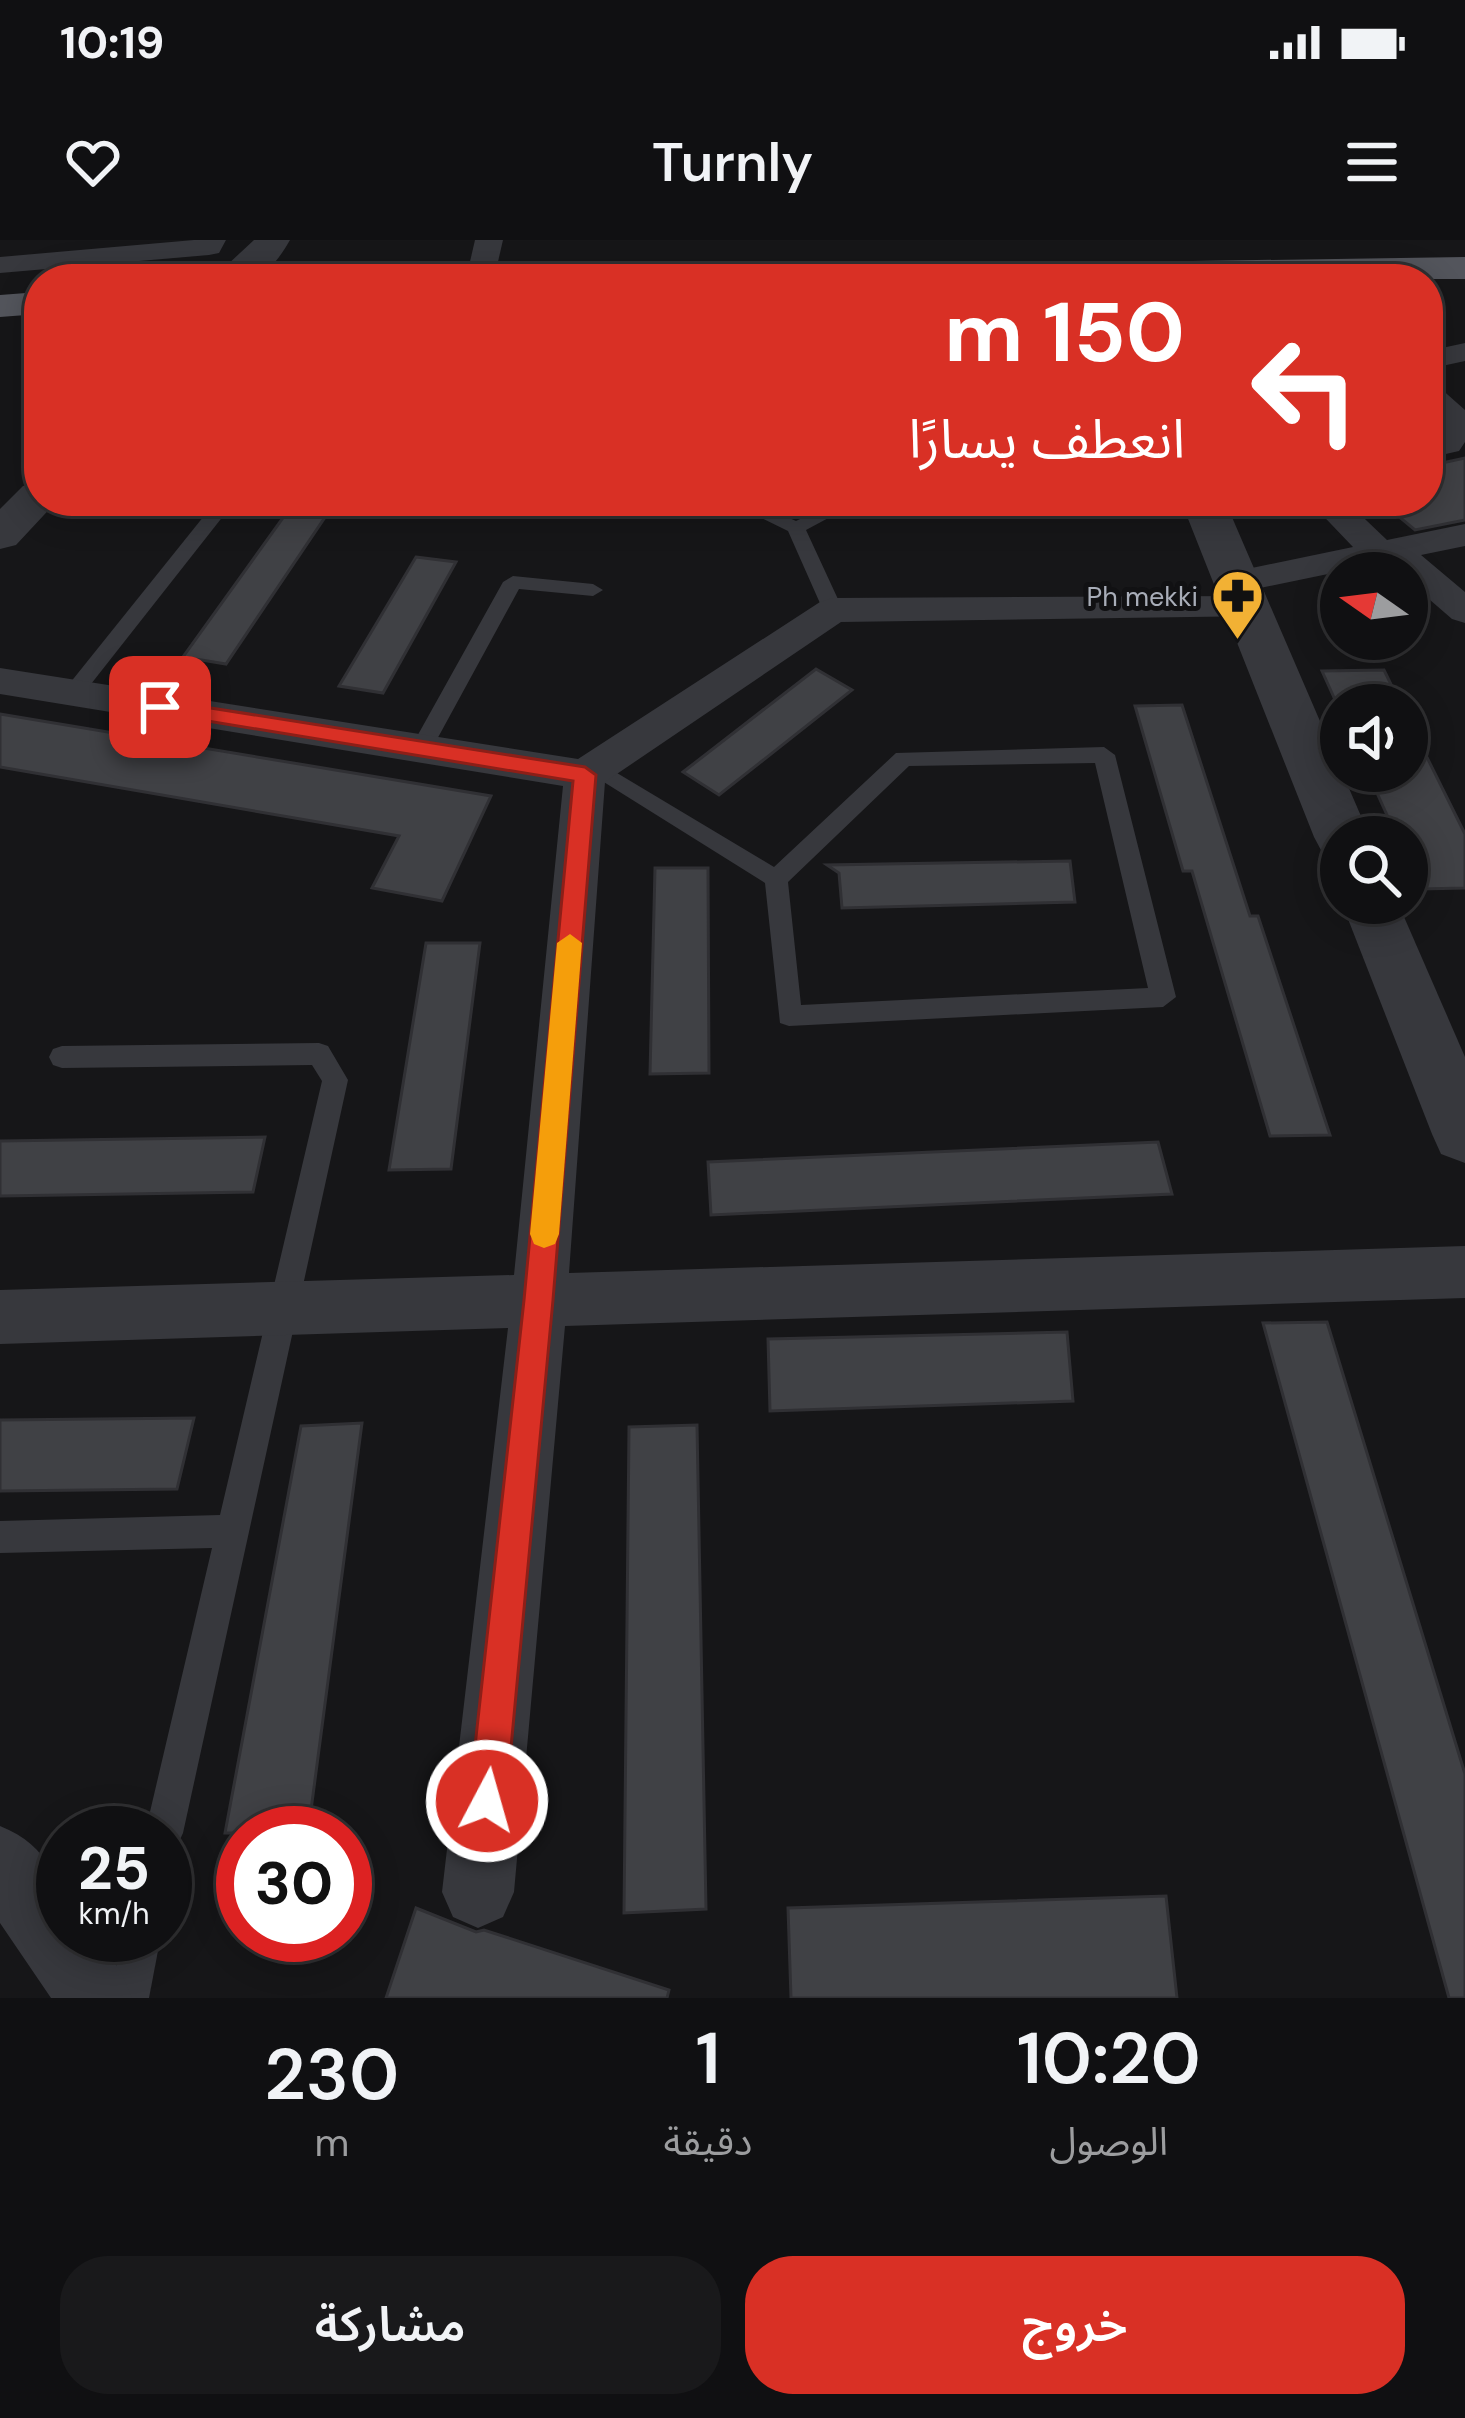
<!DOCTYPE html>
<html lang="ar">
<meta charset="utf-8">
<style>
:root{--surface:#101012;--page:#19191b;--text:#f1f3f6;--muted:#9c9d9f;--line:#303032;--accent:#d93025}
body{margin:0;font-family:"DM Sans","Noto Sans Arabic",sans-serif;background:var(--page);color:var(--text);direction:rtl;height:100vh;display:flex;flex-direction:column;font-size:45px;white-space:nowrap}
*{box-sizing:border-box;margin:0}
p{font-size:39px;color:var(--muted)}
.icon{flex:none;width:66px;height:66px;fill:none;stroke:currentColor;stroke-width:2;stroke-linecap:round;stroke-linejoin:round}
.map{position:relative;height:1758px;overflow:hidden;direction:ltr}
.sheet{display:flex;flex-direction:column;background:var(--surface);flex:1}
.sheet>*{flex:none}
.hud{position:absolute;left:24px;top:24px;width:1419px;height:252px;border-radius:48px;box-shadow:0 6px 30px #0003,0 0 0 3px var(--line);direction:rtl;background:#d93025;color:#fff;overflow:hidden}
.needle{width:78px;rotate:284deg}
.buttons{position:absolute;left:1320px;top:312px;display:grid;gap:24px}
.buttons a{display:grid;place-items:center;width:108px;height:108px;border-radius:50%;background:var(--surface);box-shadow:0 6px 30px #0003,0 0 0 3px var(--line);font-size:60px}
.speed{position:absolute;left:36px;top:1566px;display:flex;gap:24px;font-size:60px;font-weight:700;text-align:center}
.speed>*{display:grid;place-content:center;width:156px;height:156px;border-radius:50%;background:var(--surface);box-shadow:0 6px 30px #0003,0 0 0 3px var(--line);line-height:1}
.speed small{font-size:30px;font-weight:400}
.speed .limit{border:18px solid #d22;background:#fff;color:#111}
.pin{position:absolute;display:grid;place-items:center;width:102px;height:102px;color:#fff;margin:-51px;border-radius:24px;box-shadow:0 6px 18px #0006}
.me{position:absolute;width:132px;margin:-66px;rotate:6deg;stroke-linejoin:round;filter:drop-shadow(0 0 9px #0008)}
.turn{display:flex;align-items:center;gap:42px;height:252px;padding:0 60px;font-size:54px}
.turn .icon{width:156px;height:156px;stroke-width:2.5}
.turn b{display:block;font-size:84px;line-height:102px}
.eta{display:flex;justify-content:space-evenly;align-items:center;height:204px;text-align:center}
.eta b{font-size:72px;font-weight:600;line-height:84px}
.primary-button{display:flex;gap:24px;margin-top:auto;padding:24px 60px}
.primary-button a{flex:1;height:138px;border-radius:48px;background:var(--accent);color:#fff;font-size:48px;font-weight:600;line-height:138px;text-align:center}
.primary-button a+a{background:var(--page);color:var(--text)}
.status{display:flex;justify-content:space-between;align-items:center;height:84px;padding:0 60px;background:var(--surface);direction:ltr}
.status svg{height:33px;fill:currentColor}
header{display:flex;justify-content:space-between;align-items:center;height:156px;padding:0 60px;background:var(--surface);font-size:54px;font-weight:600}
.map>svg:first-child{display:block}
</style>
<div class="status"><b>10:19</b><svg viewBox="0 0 49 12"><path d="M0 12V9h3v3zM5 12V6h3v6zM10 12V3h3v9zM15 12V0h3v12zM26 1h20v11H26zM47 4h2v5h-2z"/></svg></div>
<header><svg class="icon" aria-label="menu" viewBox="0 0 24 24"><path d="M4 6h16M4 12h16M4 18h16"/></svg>Turnly<svg class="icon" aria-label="heart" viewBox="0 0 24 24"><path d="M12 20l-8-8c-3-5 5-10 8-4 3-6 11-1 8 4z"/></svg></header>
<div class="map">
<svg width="1465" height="1758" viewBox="0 0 1465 1758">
<rect width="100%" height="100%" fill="#161618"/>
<!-- building -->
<g fill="#404145" stroke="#303034" stroke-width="3">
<path d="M 1465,218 L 1465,280 L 1415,290 L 1380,261 L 1428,261 L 1428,226 Z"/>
<path d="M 295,261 L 336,261 L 226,424 L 183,417 Z"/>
<path d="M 416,317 L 456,322 L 383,453 L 339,446 Z"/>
<path d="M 816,429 L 852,450 L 719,555 L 683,532 Z"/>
<path d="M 1384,430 L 1401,465 L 1341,465 L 1341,473 L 1322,431 Z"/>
<path d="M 1182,465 L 1250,676 L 1258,676 L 1330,895 L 1270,896 L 1192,631 L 1183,631 L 1135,466 Z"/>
<path d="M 0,474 L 491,556 L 442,661 L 372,648 L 399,596 L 0,527 Z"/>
<path d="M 1407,477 L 1465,594 L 1465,648 L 1420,649 L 1407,620 L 1407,597 L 1397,597 L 1367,531 L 1407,531 Z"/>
<path d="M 1070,621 L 1075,662 L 842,668 L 839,633 L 827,625 Z"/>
<path d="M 655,628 L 708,628 L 709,833 L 650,834 Z"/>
<path d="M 426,703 L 480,703 L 451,929 L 389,930 Z"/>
<path d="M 265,897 L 253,952 L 0,956 L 0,901 Z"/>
<path d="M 1158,902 L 1172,954 L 711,975 L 708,922 Z"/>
<path d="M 1327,1082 L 1465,1534 L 1465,1758 L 1449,1758 L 1263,1083 Z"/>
<path d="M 1067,1092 L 1073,1161 L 770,1171 L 768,1099 Z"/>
<path d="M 194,1178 L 177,1249 L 0,1251 L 0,1180 Z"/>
<path d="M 362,1183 L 308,1593 L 225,1593 L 301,1186 Z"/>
<path d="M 697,1185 L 706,1669 L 624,1673 L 629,1187 Z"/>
<path d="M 1166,1656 L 1177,1758 L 791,1758 L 788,1668 Z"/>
<path d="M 416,1668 L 476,1692 L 484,1690 L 669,1750 L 667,1758 L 386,1758 Z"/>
</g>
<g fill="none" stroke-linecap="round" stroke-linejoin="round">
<!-- service -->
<g fill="#37383d" fill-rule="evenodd">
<path d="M 216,261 L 235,261 L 80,458 L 66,458 L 66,448 Z"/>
<path d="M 727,261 L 751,261 L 796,281 L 837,261 L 860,261 L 806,290 L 843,370 L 840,374 L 826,374 L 823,370 L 788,291 Z"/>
<path d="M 513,336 L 593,344 L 603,350 L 593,356 L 519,349 L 429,514 L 413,514 L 410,509 L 503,342 Z"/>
<path d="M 1104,507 L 1115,515 L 1176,757 L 1163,767 L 789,786 L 780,783 L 765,643 L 583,529 L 586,524 L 602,524 L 774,627 L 896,513 ZM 1095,523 L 1148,748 L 801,765 L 788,642 L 909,526 Z"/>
<path d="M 319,803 L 328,806 L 348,840 L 183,1593 L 177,1606 L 165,1611 L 165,1593 L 145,1593 L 212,1308 L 0,1313 L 0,1281 L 220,1275 L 322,841 L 312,825 L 62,828 L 53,825 L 49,817 L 53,809 L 62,806 Z"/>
<path d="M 123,1695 L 161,1695 L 149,1758 L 109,1758 Z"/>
</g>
<!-- minor -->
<g fill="#37383d" fill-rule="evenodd">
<path d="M 194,0 L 226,0 L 219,13 L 209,15 L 0,33 L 0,17 Z"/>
<path d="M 475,0 L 503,0 L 494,39 L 466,39 Z"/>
<path d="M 1465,103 L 1465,121 L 1428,129 L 1428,111 Z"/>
<path d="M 1428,145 L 1439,147 L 1465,170 L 1465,202 L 1459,211 L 1428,218 L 1428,198 L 1436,196 L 1444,185 L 1428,171 Z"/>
<path d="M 1309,261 L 1346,261 L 1387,300 L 1465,284 L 1465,306 L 1421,315 L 1465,352 L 1465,383 L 1452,379 L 1407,340 L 1407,333 L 1399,333 L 1386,322 L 1236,353 L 1223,350 L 1218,342 L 1223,334 L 1353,307 Z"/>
<path d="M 1247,356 L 1260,360 L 1266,368 L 1260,376 L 841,382 L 605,542 L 569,1033 L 1465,1006 L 1465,1058 L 565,1086 L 514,1652 L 503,1677 L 478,1688 L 453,1677 L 442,1652 L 508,1088 L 0,1104 L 0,1050 L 514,1035 L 563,546 L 0,454 L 0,428 L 578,519 L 820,362 L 833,358 Z"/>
<path d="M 0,1586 C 50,1606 63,1644 63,1695 L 95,1695 L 121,1732 L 132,1758 L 51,1758 L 0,1683 Z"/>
</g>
<!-- tertiary -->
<g fill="#37383d" fill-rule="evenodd">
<path d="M 254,0 L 290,0 C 267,40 255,39 212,39 Z"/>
<path d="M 39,242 L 39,261 L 57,261 L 16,305 L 0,309 L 0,269 L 23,246 Z"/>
<path d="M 1181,261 L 1225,261 L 1370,597 L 1341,597 L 1341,617 L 1322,612 L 1314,597 Z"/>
<path d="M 1341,661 L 1398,663 L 1465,817 L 1465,923 L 1441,914 L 1432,894 Z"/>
</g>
<!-- primary -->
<g fill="#53555c" fill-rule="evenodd">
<path d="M 1465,17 L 1465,39 L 707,39 L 712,31 L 725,28 Z"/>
<path d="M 39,52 L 39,74 L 0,77 L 0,55 Z"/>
</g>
</g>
<!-- route -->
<path fill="#d93025" stroke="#8d1f18" stroke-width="3" d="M 160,460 L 585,527 L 596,535 L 553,1060 L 506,1561 L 500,1574 L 487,1580 L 474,1574 L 469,1561 L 524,1060 L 573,541 L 153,472 L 153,462 Z"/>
<!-- slow -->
<path fill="#f59e0b" d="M 570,694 L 582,703 L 559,994 L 555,1004 L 544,1008 L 534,1004 L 530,994 L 557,703 Z"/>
<!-- icons -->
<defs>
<symbol id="pharmacy-pin" viewBox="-11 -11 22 30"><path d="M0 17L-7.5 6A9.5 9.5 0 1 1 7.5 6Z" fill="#f2b134" stroke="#111113"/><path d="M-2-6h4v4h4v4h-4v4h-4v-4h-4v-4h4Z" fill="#111"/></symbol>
</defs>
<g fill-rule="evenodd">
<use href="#pharmacy-pin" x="1208" y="326" width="59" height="81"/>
</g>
<g text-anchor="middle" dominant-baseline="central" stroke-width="10" stroke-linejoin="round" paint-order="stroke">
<!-- far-poi labels -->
<g font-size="27" fill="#a8adb8" stroke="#111113" text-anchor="end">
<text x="1198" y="356">Ph mekki</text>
</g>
</g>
</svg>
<div class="buttons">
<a><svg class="needle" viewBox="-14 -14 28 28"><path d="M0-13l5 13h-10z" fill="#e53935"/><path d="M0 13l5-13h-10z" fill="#9c9d9f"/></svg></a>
<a><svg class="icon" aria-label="sound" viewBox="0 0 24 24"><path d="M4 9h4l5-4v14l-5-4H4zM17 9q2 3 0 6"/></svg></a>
<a><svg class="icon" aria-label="search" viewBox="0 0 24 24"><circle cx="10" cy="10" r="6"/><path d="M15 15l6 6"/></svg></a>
</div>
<div class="speed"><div>25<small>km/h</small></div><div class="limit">30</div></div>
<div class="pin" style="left:160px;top:467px;background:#d93025"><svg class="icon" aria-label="arrive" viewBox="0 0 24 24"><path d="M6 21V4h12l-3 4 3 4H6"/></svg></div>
<svg class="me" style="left:487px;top:1561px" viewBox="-20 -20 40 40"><circle r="17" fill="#d93025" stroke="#fff" stroke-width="3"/><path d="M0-11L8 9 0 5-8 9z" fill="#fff"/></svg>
<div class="hud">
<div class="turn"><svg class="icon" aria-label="left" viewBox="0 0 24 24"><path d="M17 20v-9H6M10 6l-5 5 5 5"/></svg><div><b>150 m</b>انعطف يسارًا</div></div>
</div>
</div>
<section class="sheet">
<div class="eta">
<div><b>10:20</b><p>الوصول</p></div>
<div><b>1</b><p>دقيقة</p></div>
<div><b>230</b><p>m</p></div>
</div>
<div class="primary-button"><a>خروج</a><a>مشاركة</a></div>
</section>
